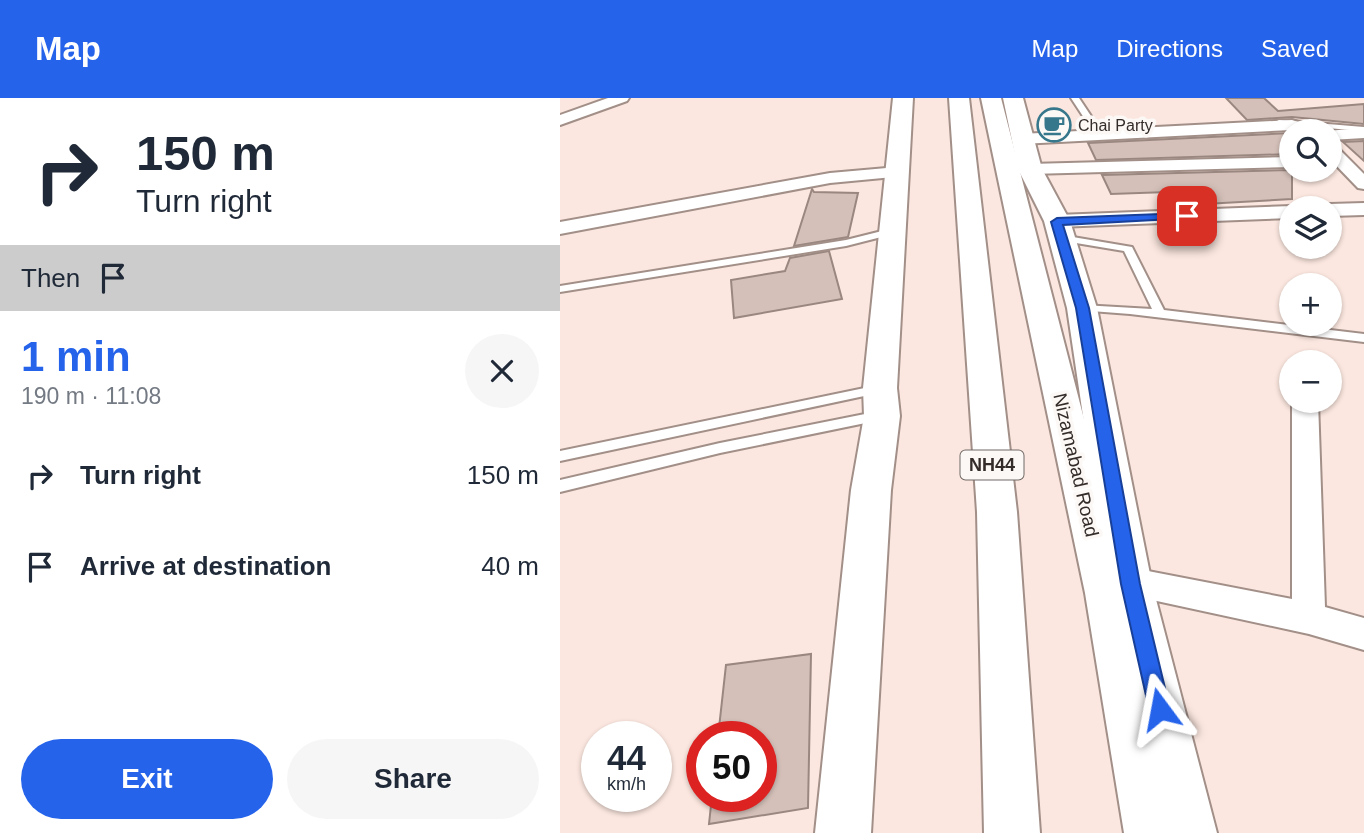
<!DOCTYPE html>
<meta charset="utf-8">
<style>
:root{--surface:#fff;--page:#f6f6f7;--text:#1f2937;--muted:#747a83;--accent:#2563eb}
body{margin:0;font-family:Helvetica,sans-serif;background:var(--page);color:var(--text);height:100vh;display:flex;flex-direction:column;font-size:26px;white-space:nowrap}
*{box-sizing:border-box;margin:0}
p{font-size:23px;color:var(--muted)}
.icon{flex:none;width:38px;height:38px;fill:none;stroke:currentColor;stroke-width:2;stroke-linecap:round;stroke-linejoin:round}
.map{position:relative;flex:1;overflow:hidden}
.side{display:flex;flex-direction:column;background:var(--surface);width:560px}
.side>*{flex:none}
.top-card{background:#fff;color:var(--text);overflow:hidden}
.fabs{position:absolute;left:719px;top:21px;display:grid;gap:14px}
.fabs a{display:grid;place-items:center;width:63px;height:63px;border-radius:50%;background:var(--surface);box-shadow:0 2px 5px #0004;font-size:35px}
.speed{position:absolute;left:21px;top:623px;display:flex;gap:14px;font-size:35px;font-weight:700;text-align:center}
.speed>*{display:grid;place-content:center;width:91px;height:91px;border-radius:50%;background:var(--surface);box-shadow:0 2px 5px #0004;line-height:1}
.speed small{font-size:18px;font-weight:400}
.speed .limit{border:10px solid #d22;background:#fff;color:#111}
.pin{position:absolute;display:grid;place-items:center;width:60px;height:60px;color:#fff;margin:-30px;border-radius:14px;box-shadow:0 4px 10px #0006}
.me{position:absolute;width:77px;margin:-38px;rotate:347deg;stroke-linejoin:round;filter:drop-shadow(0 0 5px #0008)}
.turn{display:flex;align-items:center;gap:24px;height:147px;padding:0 21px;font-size:32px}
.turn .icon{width:91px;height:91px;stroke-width:2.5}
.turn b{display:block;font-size:49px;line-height:60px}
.then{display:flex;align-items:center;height:66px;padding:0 21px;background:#0003;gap:14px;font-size:26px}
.round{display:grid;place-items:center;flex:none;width:74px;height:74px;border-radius:37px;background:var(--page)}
.headline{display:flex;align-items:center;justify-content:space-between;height:119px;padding:0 21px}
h1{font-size:42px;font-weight:800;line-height:52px;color:var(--accent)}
.cta{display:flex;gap:14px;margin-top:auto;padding:14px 21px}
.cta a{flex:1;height:80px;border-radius:42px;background:var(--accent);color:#fff;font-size:28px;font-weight:800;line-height:80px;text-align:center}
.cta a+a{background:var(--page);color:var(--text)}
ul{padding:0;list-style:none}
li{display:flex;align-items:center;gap:21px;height:91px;padding:0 21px}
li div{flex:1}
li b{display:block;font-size:26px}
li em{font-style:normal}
header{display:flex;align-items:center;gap:42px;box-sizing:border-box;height:98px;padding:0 35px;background:var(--accent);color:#fff}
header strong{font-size:33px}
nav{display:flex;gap:38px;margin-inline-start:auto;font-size:24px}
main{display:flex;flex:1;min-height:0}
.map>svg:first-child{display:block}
</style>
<header>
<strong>Map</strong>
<nav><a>Map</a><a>Directions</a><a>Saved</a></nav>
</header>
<main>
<section class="side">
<div class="top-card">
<div class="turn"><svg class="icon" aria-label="right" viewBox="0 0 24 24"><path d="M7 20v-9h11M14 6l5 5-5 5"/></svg><div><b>150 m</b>Turn right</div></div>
<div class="then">Then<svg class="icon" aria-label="arrive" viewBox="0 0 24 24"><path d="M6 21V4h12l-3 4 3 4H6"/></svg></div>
</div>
<div class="headline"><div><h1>1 min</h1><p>190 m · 11:08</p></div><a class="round"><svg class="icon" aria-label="close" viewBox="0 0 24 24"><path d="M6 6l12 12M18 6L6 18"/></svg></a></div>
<ul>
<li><svg class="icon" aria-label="right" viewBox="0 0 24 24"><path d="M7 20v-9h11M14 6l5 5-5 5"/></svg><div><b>Turn right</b></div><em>150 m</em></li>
<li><svg class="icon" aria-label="arrive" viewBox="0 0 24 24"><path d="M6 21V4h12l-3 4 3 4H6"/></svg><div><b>Arrive at destination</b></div><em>40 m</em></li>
</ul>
<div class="cta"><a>Exit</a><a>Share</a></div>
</section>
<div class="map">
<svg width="804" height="735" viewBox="0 0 804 735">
<rect width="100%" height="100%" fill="#fbe7df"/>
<!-- building -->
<g fill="#d4c0b9" stroke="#9a8780" stroke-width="2">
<path d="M 666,0 L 704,0 L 718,13 L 804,6 L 804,26 L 732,19 L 687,22 Z"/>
<path d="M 731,35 L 732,56 L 536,62 L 528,45 Z"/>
<path d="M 804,43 L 804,63 L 783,44 Z"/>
<path d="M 732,72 L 732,101 L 645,106 L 637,93 L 551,96 L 542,77 Z"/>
<path d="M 252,91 L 254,94 L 298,95 L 288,139 L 234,148 Z"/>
<path d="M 269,153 L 282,201 L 174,220 L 171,182 L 225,173 L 230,160 Z"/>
<path d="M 251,556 L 248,710 L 149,726 L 152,698 L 201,698 L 201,639 L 158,639 L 166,567 Z"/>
</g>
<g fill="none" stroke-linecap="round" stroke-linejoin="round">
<defs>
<g id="lane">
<path d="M 511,0 L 519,0 L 541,33 L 540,35 L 534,35 Z"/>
<path d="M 719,22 L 804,29 L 804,33 L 716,26 L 715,24 Z"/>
<path d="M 334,130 L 337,131 L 337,135 L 286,148 L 0,194 L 0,188 L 286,142 Z"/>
<path d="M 501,137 L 572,149 L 604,212 L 804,236 L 804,244 L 570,216 L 518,212 L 516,210 L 522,207 L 592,211 L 564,153 L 498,142 L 498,138 Z"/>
<path d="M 319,287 L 323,288 L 325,291 L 323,294 L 0,363 L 0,353 Z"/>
<path d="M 320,313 L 325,315 L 327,318 L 325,321 L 160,355 L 0,394 L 0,382 L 160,345 Z"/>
</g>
<g id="street">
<path d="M 48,0 L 69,0 L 67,3 L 0,27 L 0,17 Z"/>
<path d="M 732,22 L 756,30 L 758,33 L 731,32 L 461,46 L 453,41 L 461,36 Z"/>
<path d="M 804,30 L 804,40 L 770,42 L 770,33 L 766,33 Z"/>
<path d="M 770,47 L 776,48 L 804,76 L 804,91 L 798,90 L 770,61 Z"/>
<path d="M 732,59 L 732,69 L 470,76 L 461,71 L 470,66 Z"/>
<path d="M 338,69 L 347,74 L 344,78 L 270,85 L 0,136 L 0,124 L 270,75 Z"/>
<path d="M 804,105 L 804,117 L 770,118 L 770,110 L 762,110 L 770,106 Z"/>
<path d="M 732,108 L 739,110 L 732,110 L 732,120 L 497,129 L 487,123 L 497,117 Z"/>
<path d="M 732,303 L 758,303 L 765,509 L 804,520 L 804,552 L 749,536 L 546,492 L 541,482 L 546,472 L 557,467 L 732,501 Z"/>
</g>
<g id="secondary">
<path d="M 333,0 L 353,0 L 337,290 L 340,318 L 331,392 L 311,735 L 255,735 L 291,392 L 304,318 L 303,290 Z"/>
<path d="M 443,0 L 463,0 L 482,71 L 510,123 L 537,210 L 592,486 L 657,735 L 601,735 L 548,486 L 507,210 L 484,123 L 458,71 Z"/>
</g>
<g id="highway">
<path d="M 389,0 L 409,0 L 457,414 L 480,735 L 424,735 L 417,414 Z"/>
<path d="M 421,0 L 441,0 L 569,495 L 620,735 L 564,735 L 525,495 Z"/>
</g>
</defs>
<!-- lane casing -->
<use href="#lane" stroke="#a28f88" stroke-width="4"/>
<!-- street casing -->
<use href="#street" stroke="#a28f88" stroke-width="4"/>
<!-- secondary casing -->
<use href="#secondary" stroke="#a28f88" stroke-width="4"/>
<!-- highway casing -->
<use href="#highway" stroke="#a28f88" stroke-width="4"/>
<!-- lane -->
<use href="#lane" fill="#fff" fill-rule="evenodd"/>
<!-- street -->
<use href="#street" fill="#fff" fill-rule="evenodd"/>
<!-- secondary -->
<use href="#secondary" fill="#fff" fill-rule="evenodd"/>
<!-- highway -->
<use href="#highway" fill="#fff" fill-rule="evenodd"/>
</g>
<!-- route -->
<path fill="#2563eb" stroke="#184099" stroke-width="2" d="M 627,115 L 633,118 L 631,120 L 503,127 L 529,210 L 580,486 L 610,611 L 607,618 L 600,621 L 592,618 L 589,611 L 561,486 L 516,210 L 491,124 L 497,120 Z"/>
<!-- icons -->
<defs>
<symbol id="cafe-ring" viewBox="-11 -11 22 22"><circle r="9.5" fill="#fcf8f6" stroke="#37778b" stroke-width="1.5"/><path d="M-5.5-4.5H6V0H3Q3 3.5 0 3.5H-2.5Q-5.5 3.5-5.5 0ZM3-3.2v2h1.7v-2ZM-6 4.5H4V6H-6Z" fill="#37778b"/></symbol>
</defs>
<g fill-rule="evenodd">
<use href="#cafe-ring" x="475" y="8" width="38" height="38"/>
</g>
<g text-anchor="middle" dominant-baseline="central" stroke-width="7" stroke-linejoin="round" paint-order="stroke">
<!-- far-poi labels -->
<g font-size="16" fill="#342c29" stroke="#fcf8f6" text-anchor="start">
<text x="518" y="27">Chai Party</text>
</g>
<!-- shield labels -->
<rect fill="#fcf8f6" stroke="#706966" stroke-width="2" x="400.5" y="352.5" width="63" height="29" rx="5"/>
<g font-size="18" font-weight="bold" fill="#342c29">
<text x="432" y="367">NH44</text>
</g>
<!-- street labels -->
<g font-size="19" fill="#342c29" stroke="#fcf8f6">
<text transform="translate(516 367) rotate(77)">Nizamabad Road</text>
</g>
</g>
</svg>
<div class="fabs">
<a><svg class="icon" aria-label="search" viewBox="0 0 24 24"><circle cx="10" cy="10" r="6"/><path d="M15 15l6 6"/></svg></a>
<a><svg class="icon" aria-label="layers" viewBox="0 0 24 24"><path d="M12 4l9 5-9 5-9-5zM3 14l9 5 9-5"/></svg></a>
<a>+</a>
<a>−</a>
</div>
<div class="speed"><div>44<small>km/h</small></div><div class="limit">50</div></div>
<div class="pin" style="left:627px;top:118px;background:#d93025"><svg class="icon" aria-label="arrive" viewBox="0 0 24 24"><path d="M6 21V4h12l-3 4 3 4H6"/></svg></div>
<svg class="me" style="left:600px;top:611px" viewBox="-20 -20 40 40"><path d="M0-17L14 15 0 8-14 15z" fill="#2563eb" stroke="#fff" stroke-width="4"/></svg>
</div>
</main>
